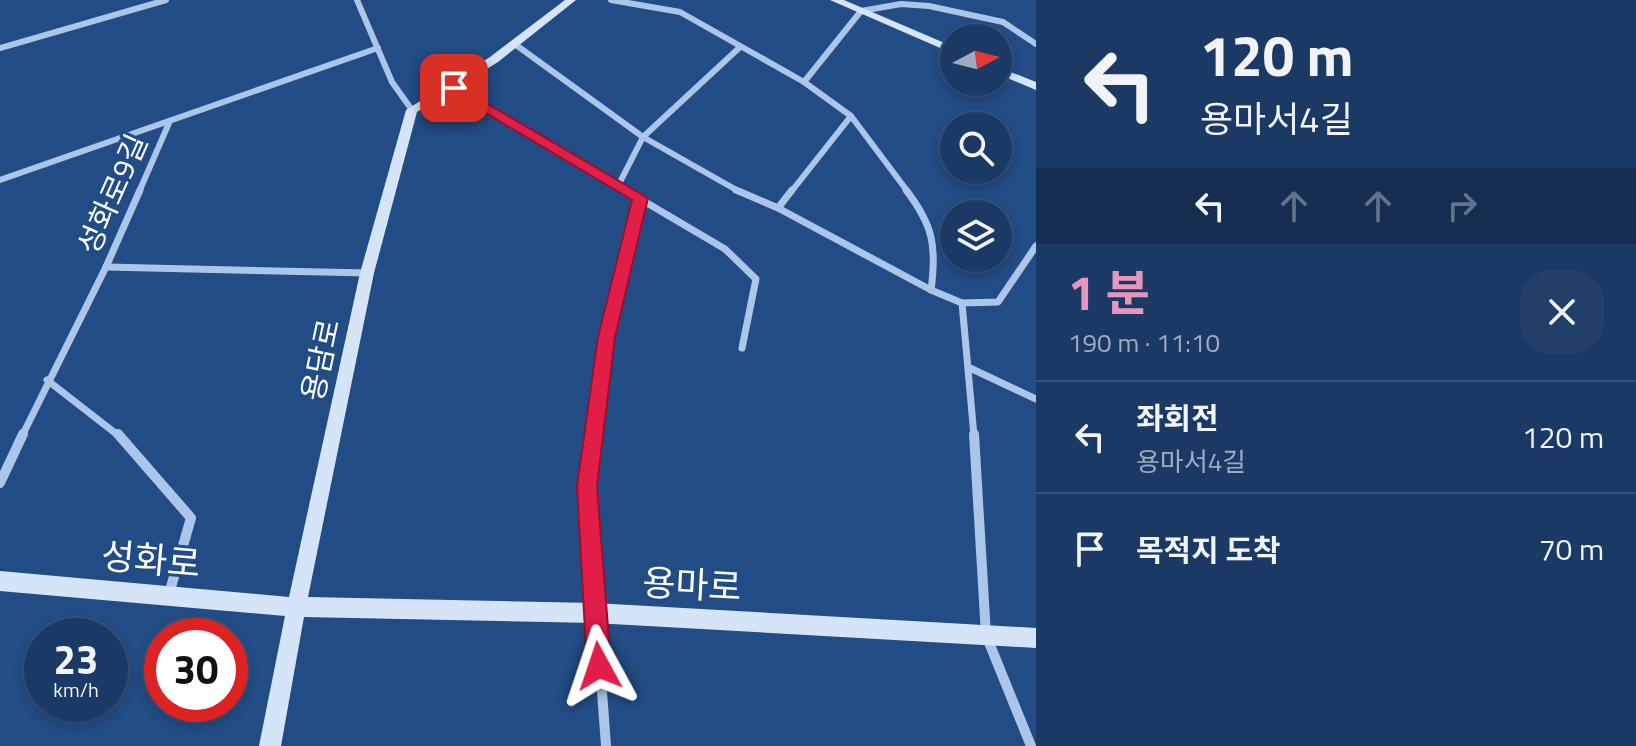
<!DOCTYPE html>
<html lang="ko">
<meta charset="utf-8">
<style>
:root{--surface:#1a3964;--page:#23406a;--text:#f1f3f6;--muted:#9facbf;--line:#385378;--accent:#e797bd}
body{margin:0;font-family:"Titillium Web","Noto Sans KR",sans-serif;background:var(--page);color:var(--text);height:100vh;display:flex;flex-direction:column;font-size:30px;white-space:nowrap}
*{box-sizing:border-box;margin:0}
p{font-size:26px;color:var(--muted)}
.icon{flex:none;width:44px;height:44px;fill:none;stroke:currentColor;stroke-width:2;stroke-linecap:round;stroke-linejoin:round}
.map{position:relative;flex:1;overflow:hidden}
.details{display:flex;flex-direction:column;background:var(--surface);width:600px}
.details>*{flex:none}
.guide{background:#1a3964;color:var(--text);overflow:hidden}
.needle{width:52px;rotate:83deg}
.controls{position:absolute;left:940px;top:24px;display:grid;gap:16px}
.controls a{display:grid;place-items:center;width:72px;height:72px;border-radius:50%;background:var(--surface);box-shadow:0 4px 12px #0003,0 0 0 2px var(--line);font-size:40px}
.speed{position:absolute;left:24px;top:618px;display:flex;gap:16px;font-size:40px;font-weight:700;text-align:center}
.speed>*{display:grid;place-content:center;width:104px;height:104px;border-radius:50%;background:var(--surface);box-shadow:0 4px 12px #0003,0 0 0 2px var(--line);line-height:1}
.speed small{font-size:20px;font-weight:400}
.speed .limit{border:12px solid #d22;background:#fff;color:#111}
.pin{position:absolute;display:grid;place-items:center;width:68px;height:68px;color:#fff;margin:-34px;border-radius:16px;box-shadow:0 4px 12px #0006}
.me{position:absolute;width:88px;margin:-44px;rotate:355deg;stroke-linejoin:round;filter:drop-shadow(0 0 6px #0008)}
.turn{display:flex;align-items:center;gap:28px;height:168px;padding:0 32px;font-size:36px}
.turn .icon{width:104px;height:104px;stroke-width:2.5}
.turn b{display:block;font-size:56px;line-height:68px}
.lanes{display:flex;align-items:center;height:76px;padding:0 32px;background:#0003;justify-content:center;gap:40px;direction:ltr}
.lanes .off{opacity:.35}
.round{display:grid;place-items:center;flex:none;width:84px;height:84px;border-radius:32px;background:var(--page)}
.summary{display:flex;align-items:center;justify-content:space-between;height:136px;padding:0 32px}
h1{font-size:48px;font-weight:700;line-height:60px;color:var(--accent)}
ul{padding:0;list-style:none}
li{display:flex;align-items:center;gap:24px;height:112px;padding:0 32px;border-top:2px solid var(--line)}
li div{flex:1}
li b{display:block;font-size:30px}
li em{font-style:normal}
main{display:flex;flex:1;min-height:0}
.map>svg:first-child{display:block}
</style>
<main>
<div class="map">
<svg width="1036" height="746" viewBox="0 0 1036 746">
<rect width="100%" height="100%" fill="#224c85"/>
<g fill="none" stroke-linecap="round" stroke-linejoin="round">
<!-- street-far2 -->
<g stroke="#acc6e9" stroke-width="6">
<path d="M 357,0 L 392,82 L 412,110"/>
<path d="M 611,0 L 680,12 L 804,82 L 851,116 L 908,192"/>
<path d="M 516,45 L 643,137 L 740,192"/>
<path d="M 0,48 L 166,0"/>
<path d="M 804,82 L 861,11 L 901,4 L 929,6 L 1003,22 L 1036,44"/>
<path d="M 454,88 L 629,192"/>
<path d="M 0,180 L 378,48"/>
<path d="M 619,184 L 643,137 L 739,48"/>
<path d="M 139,192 L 169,123"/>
<path d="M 791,192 L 851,116"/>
</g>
<!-- street-far1 -->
<g stroke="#acc6e9" stroke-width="7">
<path d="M 625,190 L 725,249 L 756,279 L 742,348"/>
<path d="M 736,190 L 778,208 L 931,290 L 962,303"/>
<path d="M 906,190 C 933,225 937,246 931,290"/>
<path d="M 778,208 L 792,190"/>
<path d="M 106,267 L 367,273"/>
<path d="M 970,368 L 1036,399"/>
<path d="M 47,380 L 119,436"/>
<path d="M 22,436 L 106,267 L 140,190"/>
<path d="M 594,436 L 607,337 L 640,198"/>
<path d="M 974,436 L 962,303 L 998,302 L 1036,246"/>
</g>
<!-- street -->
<g stroke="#acc6e9" stroke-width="10">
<path d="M 118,434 L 191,518 L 169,594"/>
<path d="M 594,434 L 587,486 L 606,746"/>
<path d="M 974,434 L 986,635 L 1031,746"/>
<path d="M 0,483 L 23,434"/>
</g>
<!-- secondary -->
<g fill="#d6e4f7" fill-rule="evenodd">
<path d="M 565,0 L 576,0 L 498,62 L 417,112 L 374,273 L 308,597 L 594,603 L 1036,628 L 1036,648 L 594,623 L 304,617 L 281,746 L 259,746 L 285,616 L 0,591 L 0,571 L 289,597 L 360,273 L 406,110 L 490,57 Z"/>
<path d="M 830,0 L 844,0 L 954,47 L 954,54 Z"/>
<path d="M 998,67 L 1036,82 L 1036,90 L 998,74 Z"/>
</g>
</g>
<!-- route -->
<path fill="#e11d48" stroke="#92132f" stroke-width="2" d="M 454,84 L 648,198 L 615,337 L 597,486 L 611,666 L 607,674 L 599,678 L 591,674 L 587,666 L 577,486 L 598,337 L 632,200 L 449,91 L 449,85 Z"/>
<g text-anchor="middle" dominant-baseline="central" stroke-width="6" stroke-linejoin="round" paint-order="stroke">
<!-- street labels -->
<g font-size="30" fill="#fff" stroke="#224c85">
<text transform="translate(112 194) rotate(-66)">성화로9길</text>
<text transform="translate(320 360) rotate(-78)">용담로</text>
</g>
<!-- near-street labels -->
<g font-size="36" fill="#fff" stroke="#224c85">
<text transform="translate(151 559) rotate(5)">성화로</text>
<text transform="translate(692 584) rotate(3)">용마로</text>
</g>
</g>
</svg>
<div class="controls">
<a><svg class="needle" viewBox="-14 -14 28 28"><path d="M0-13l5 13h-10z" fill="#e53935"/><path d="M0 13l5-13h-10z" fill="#9facbf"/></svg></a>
<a><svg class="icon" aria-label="search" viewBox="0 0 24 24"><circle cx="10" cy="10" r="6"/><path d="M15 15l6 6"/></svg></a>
<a><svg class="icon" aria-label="layers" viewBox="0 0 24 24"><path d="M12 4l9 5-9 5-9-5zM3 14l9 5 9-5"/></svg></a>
</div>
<div class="speed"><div>23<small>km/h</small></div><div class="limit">30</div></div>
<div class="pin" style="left:454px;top:88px;background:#d93025"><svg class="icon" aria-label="arrive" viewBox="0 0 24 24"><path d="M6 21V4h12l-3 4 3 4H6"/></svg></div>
<svg class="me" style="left:599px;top:666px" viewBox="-20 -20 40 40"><path d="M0-17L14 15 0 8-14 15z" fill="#e11d48" stroke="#fff" stroke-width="4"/></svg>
</div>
<section class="details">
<div class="guide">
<div class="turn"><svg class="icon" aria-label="left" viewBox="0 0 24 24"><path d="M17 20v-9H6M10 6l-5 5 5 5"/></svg><div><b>120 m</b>용마서4길</div></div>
<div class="lanes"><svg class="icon" aria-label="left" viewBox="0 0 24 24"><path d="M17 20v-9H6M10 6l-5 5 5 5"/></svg><svg class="icon off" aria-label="ahead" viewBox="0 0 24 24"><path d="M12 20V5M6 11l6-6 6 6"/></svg><svg class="icon off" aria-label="ahead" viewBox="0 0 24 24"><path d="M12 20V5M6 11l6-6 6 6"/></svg><svg class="icon off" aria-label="right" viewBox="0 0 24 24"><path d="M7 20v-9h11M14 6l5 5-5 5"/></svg></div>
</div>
<div class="summary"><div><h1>1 분</h1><p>190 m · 11:10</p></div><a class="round"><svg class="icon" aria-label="close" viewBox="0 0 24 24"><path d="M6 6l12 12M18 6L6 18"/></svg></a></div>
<ul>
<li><svg class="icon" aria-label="left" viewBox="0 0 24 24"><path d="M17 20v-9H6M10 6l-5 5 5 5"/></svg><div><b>좌회전</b><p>용마서4길</p></div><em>120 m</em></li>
<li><svg class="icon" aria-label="arrive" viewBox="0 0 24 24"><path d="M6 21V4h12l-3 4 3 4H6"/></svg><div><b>목적지 도착</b></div><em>70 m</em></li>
</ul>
</section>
</main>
